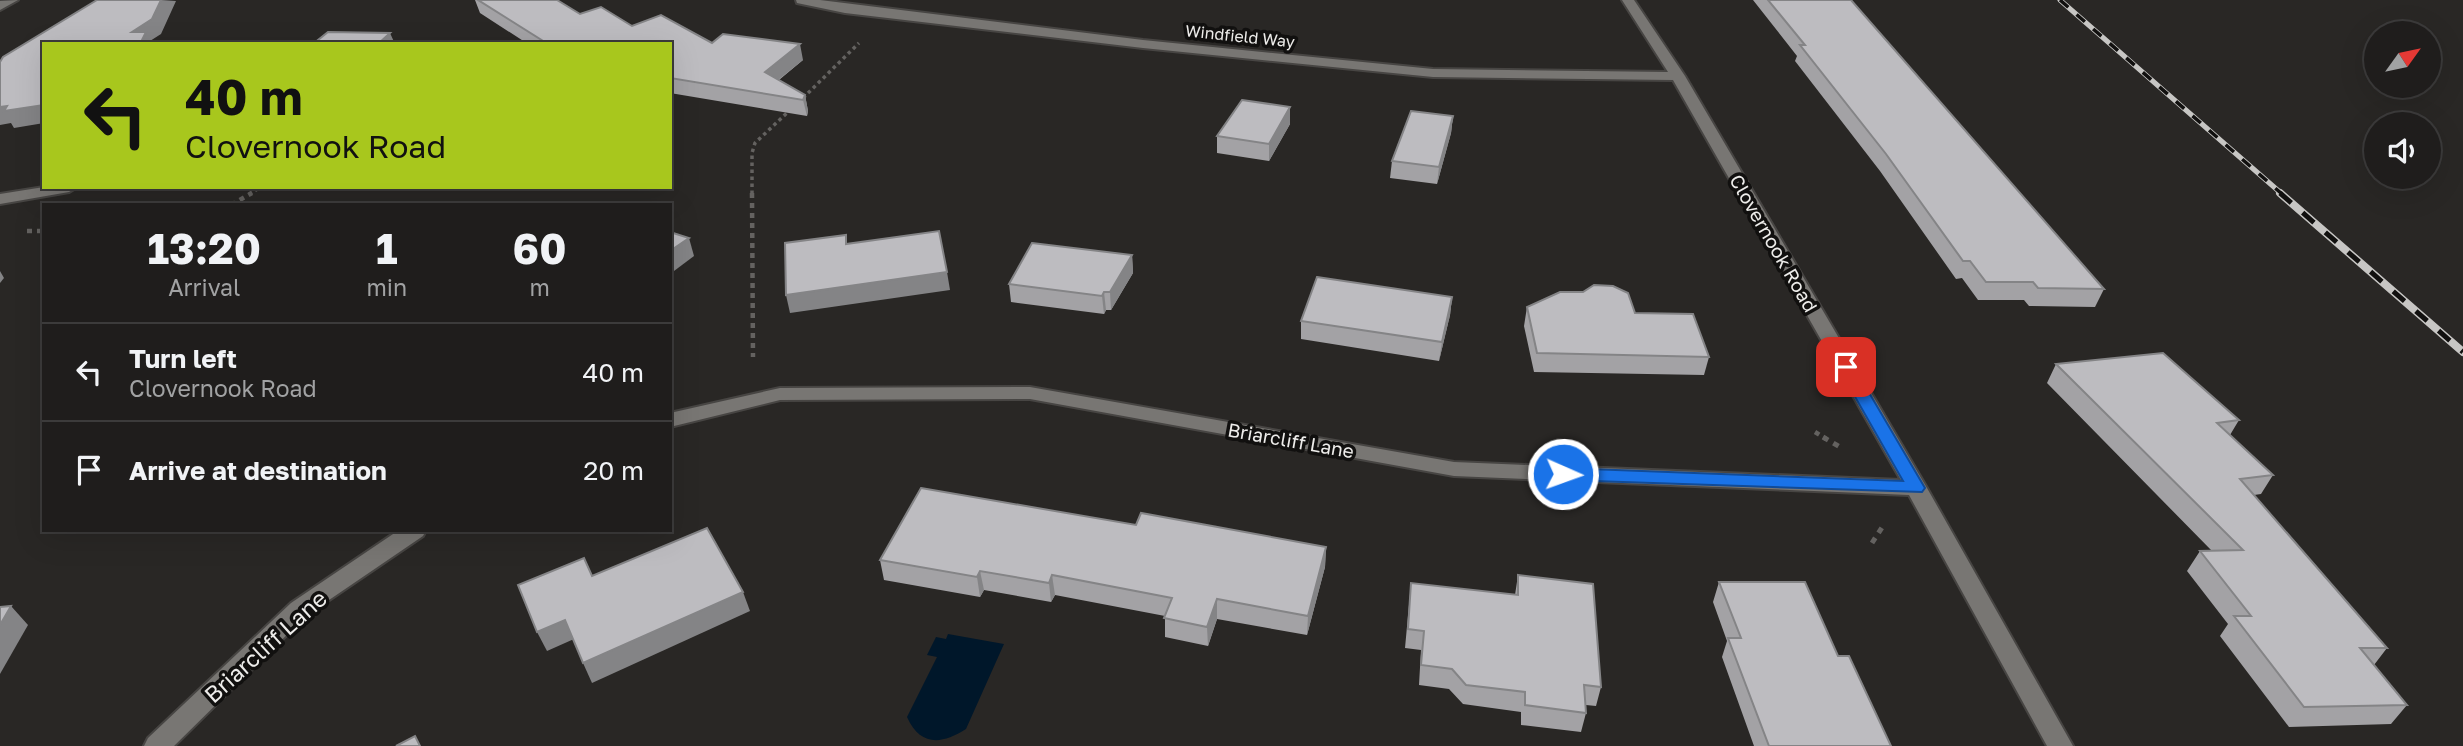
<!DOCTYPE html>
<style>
:root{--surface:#1f1d1c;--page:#272625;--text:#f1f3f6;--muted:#a1a2a3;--line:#3c3b3b}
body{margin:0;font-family:"Golos Text",sans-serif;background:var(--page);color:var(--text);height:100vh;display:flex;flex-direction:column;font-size:26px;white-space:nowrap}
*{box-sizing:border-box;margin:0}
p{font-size:23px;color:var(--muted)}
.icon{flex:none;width:38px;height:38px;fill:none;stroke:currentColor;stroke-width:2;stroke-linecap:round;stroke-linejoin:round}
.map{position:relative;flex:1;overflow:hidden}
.drawer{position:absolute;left:42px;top:203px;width:630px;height:329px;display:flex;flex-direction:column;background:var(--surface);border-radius:0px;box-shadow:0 7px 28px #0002,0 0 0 2px var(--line)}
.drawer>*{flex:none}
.hud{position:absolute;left:42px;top:42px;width:630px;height:147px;border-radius:0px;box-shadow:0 7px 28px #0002,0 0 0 2px var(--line);background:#a8c71d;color:#111;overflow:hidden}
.needle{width:46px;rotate:57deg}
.controls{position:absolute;left:2364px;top:21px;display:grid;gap:14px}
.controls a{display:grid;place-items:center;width:77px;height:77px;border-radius:50%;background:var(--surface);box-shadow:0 7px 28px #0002,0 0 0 2px var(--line);font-size:35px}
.pin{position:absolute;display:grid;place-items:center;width:60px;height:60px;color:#fff;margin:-30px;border-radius:14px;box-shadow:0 4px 10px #0006}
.me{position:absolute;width:77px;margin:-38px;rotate:92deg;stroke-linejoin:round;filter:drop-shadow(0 0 5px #0008)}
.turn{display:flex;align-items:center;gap:24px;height:147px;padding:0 28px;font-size:32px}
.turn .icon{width:91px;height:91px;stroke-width:2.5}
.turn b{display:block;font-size:49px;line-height:60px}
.eta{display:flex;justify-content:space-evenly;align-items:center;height:119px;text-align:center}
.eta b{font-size:42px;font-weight:700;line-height:49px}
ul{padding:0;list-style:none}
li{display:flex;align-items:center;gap:21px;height:98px;padding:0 28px;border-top:2px solid var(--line)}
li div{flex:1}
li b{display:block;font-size:26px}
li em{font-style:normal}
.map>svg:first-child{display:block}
</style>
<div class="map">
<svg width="2463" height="746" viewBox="0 0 2463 746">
<rect width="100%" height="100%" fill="#292725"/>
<!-- water -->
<path fill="#00172a" d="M 948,634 L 1004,644 L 966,729 C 941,745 920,746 907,717 L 937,657 L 927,655 L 936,637 L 946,639 Z"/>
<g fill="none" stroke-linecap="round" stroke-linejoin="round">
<defs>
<g id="minor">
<path d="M 18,0 L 0,10 L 0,1 Z"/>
<path d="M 796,0 L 820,0 L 1143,40 L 1433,69 L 1668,72 L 1622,0 L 1634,0 L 1685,76 L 1927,488 L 2073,746 L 2047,746 L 1909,495 L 1454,476 L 1030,399 L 780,400 L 670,427 L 670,413 L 780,388 L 1030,387 L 1454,462 L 1901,480 L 1673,80 L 1433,77 L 1143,48 L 845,13 L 797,3 Z"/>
<path d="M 44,187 L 77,187 L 69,192 L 0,204 L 0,194 Z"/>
<path d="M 399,530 L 426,530 L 423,536 L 307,615 L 174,746 L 144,746 L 148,738 L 291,603 Z"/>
</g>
</defs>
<!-- minor casing -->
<use href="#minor" stroke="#474543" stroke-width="4"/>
<!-- path-far2 -->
<g stroke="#646260" stroke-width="3.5" stroke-dasharray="3.5 3.5" stroke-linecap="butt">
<path d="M 803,98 L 859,43"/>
<path d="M 249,194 L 261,187"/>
<path d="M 752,194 L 752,153 L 755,143 L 789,111"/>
</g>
<!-- path-far1 -->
<g stroke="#646260" stroke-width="4.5" stroke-dasharray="5 5" stroke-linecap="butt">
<path d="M 752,193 L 753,357"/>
<path d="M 231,205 L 252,193"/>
<path d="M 27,231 L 44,231"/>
<path d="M 1815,432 L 1826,439"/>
</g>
<!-- path -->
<g stroke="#646260" stroke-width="5" stroke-dasharray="6 6" stroke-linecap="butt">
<path d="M 1823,437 L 1840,447"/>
<path d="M 1872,543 L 1883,526"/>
</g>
<!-- minor -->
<use href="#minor" fill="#787673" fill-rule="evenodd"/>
<defs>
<path id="rail-far1" d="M 2060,0 L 2282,194"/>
<path id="rail" d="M 2280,193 L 2463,352"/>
</defs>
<!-- rail-far1 casing -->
<use href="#rail-far1" stroke="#c7c6c4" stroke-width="5"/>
<!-- rail casing -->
<use href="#rail" stroke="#c7c6c4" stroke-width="8"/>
<!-- rail-far1 -->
<use href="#rail-far1" stroke="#11100f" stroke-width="3.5" stroke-dasharray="11" stroke-linecap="butt"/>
<!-- rail -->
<use href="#rail" stroke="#11100f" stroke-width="5" stroke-dasharray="15" stroke-linecap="butt"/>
</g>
<!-- wall -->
<g fill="#a3a2a5">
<path d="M 475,0 L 557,0 L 580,14 L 712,43 L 803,60 L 779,80 L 805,95 L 808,111 L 807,116 L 670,93 L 670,44 L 528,44 L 480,13 Z"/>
<path d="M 1753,0 L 1851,0 L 2104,289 L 2095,307 L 2029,306 L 2024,300 L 1978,300 L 1962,278 L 1956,279 L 1880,171 L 1795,61 L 1797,56 Z"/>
<path d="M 1290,107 L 1290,124 L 1269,161 L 1217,153 L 1217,136 Z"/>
<path d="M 1453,116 L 1451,133 L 1437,184 L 1390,178 L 1392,161 Z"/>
<path d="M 1132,255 L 1133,273 L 1111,310 L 1106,310 L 1104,314 L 1011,302 L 1009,284 Z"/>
<path d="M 1452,297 L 1450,315 L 1439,361 L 1301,339 L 1301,321 Z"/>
<path d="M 1527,307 L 1635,313 L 1709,357 L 1704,375 L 1534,372 L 1524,326 Z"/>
<path d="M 2056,364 L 2239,420 L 2230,435 L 2273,475 L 2261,494 L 2254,495 L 2387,648 L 2374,665 L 2407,705 L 2391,724 L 2289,727 L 2220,636 L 2228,624 L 2187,571 L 2200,551 L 2212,551 L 2047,383 Z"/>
<path d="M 1136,525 L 1326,547 L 1325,567 L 1307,635 L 1217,619 L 1208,646 L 1165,637 L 1165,616 L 1055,595 L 1051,602 L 984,590 L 980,597 L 884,580 L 880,560 Z"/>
<path d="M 1518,575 L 1601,687 L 1596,706 L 1586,705 L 1586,713 L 1581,732 L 1521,725 L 1521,712 L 1463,704 L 1449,689 L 1419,685 L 1421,650 L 1405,648 L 1411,583 L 1515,595 Z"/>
<path d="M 1719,582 L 1838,656 L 1891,746 L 1754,746 L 1722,657 L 1727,641 L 1713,602 Z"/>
</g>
<!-- shaded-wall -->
<g fill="#848486">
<path d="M 161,0 L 176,1 L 161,34 L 150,41 L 152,44 L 138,44 L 132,32 Z"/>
<path d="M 390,33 L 395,44 L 378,44 Z"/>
<path d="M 800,44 L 803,60 L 768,88 L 765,72 Z"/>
<path d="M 805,95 L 808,111 L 807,116 L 803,100 Z"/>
<path d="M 44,105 L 44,123 L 14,128 L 11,123 L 0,125 L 0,107 Z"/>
<path d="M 1290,107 L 1290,124 L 1269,161 L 1269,144 Z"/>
<path d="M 1453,116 L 1451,133 L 1437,184 L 1439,167 Z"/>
<path d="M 689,238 L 694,256 L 670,274 L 670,251 Z"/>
<path d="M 1132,255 L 1133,273 L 1111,310 L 1110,292 Z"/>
<path d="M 0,271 L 4,278 L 0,283 Z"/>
<path d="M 947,272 L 950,290 L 790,313 L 786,295 Z"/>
<path d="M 1104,292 L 1106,310 L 1104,314 L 1102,296 Z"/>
<path d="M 1452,297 L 1450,315 L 1439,361 L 1442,342 Z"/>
<path d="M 1326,547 L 1325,567 L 1307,635 L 1308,616 Z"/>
<path d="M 980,571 L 984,590 L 980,597 L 977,577 Z"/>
<path d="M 1052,575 L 1055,595 L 1051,602 L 1049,583 Z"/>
<path d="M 743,592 L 750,611 L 592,683 L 583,663 Z"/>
<path d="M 1217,599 L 1217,619 L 1208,646 L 1207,627 Z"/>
<path d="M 11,606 L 28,625 L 0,674 L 0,625 Z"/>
<path d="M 565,620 L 574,639 L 547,651 L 537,632 Z"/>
</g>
<!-- building -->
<g fill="#bdbcc0" stroke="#848486" stroke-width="2">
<path d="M 97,0 L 161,0 L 152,19 L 132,32 L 146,32 L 140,44 L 44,44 L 44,105 L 4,111 L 7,106 L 0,107 L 0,62 L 3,57 Z"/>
<path d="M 478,0 L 557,0 L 580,14 L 601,7 L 632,26 L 661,15 L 712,43 L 723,34 L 800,44 L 765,72 L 805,95 L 803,100 L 670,78 L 670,44 L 548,44 Z"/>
<path d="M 1768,0 L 1851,0 L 2104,289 L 2038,288 L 2033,282 L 1986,282 L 1970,261 L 1963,261 L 1886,154 L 1800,45 L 1805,45 Z"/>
<path d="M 328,32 L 390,33 L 378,44 L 313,44 Z"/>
<path d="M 1242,100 L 1290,107 L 1269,144 L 1217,136 Z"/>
<path d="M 1411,111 L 1453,116 L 1439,167 L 1392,161 Z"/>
<path d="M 939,231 L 947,272 L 786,295 L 785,243 L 846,235 L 846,244 Z"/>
<path d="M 670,232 L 689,238 L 670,251 Z"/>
<path d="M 1032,243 L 1132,255 L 1110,292 L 1104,292 L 1102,296 L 1009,284 Z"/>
<path d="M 1317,277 L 1452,297 L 1442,342 L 1301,321 Z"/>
<path d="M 1594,285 L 1613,286 L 1628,293 L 1635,313 L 1693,314 L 1709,357 L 1537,353 L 1527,307 L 1560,292 L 1583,292 Z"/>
<path d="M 2163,353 L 2239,420 L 2217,423 L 2273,475 L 2240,479 L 2387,648 L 2360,648 L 2407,705 L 2304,707 L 2234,616 L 2251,616 L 2200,551 L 2243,550 L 2056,364 Z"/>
<path d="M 921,488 L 1136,525 L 1141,513 L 1326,547 L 1308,616 L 1217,599 L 1207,627 L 1164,618 L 1172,598 L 1052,575 L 1049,583 L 980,571 L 977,577 L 880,560 Z"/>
<path d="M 707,528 L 743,592 L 583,663 L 565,620 L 537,632 L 518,585 L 584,558 L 592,576 Z"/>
<path d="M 1518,575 L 1593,584 L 1601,687 L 1584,685 L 1586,713 L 1525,705 L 1525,692 L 1466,685 L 1452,669 L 1421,665 L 1424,631 L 1408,629 L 1411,583 L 1518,595 Z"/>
<path d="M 1719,582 L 1805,582 L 1838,656 L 1849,656 L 1891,746 L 1769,746 L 1728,638 L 1741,638 Z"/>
<path d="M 11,606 L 0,625 L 0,607 Z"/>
<path d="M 415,736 L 420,746 L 396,746 Z"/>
</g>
<!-- route -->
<path fill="#1a73e8" stroke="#114b97" stroke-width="2" d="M 1846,362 L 1854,367 L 1925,488 L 1922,492 L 1563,480 L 1554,474 L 1563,468 L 1903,481 L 1838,367 Z"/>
<g text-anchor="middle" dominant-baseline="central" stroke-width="7" stroke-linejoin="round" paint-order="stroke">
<!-- far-street labels -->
<g font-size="16" fill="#edecea" stroke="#11100f">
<text transform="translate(1240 36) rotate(6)">Windfield Way</text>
</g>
<!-- street labels -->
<g font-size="19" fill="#edecea" stroke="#11100f">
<text transform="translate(1774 243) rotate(60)">Clovernook Road</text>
<text transform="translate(1291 440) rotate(10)">Briarcliff Lane</text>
</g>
<!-- near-street labels -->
<g font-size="23" fill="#edecea" stroke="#11100f">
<text transform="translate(265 646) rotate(-42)">Briarcliff Lane</text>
</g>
</g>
</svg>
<div class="controls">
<a><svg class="needle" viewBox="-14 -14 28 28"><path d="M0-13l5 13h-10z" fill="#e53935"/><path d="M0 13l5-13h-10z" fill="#a1a2a3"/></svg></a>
<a><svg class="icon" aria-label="sound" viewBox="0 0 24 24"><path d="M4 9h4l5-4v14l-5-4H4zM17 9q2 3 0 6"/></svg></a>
</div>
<div class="pin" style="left:1846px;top:367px;background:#d93025"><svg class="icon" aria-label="arrive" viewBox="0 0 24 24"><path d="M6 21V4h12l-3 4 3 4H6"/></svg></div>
<svg class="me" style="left:1563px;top:474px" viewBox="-20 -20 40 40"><circle r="17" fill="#1a73e8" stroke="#fff" stroke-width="3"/><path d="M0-11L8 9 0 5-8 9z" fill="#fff"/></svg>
<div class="hud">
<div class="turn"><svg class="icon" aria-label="left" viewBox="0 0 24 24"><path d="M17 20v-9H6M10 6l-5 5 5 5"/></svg><div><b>40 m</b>Clovernook Road</div></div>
</div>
<section class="drawer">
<div class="eta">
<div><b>13:20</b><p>Arrival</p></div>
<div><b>1</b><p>min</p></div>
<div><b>60</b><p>m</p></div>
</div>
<ul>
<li><svg class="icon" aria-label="left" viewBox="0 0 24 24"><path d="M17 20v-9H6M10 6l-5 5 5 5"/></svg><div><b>Turn left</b><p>Clovernook Road</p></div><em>40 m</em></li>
<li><svg class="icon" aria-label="arrive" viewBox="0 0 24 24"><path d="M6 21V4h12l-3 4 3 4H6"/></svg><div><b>Arrive at destination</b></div><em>20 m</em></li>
</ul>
</section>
</div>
